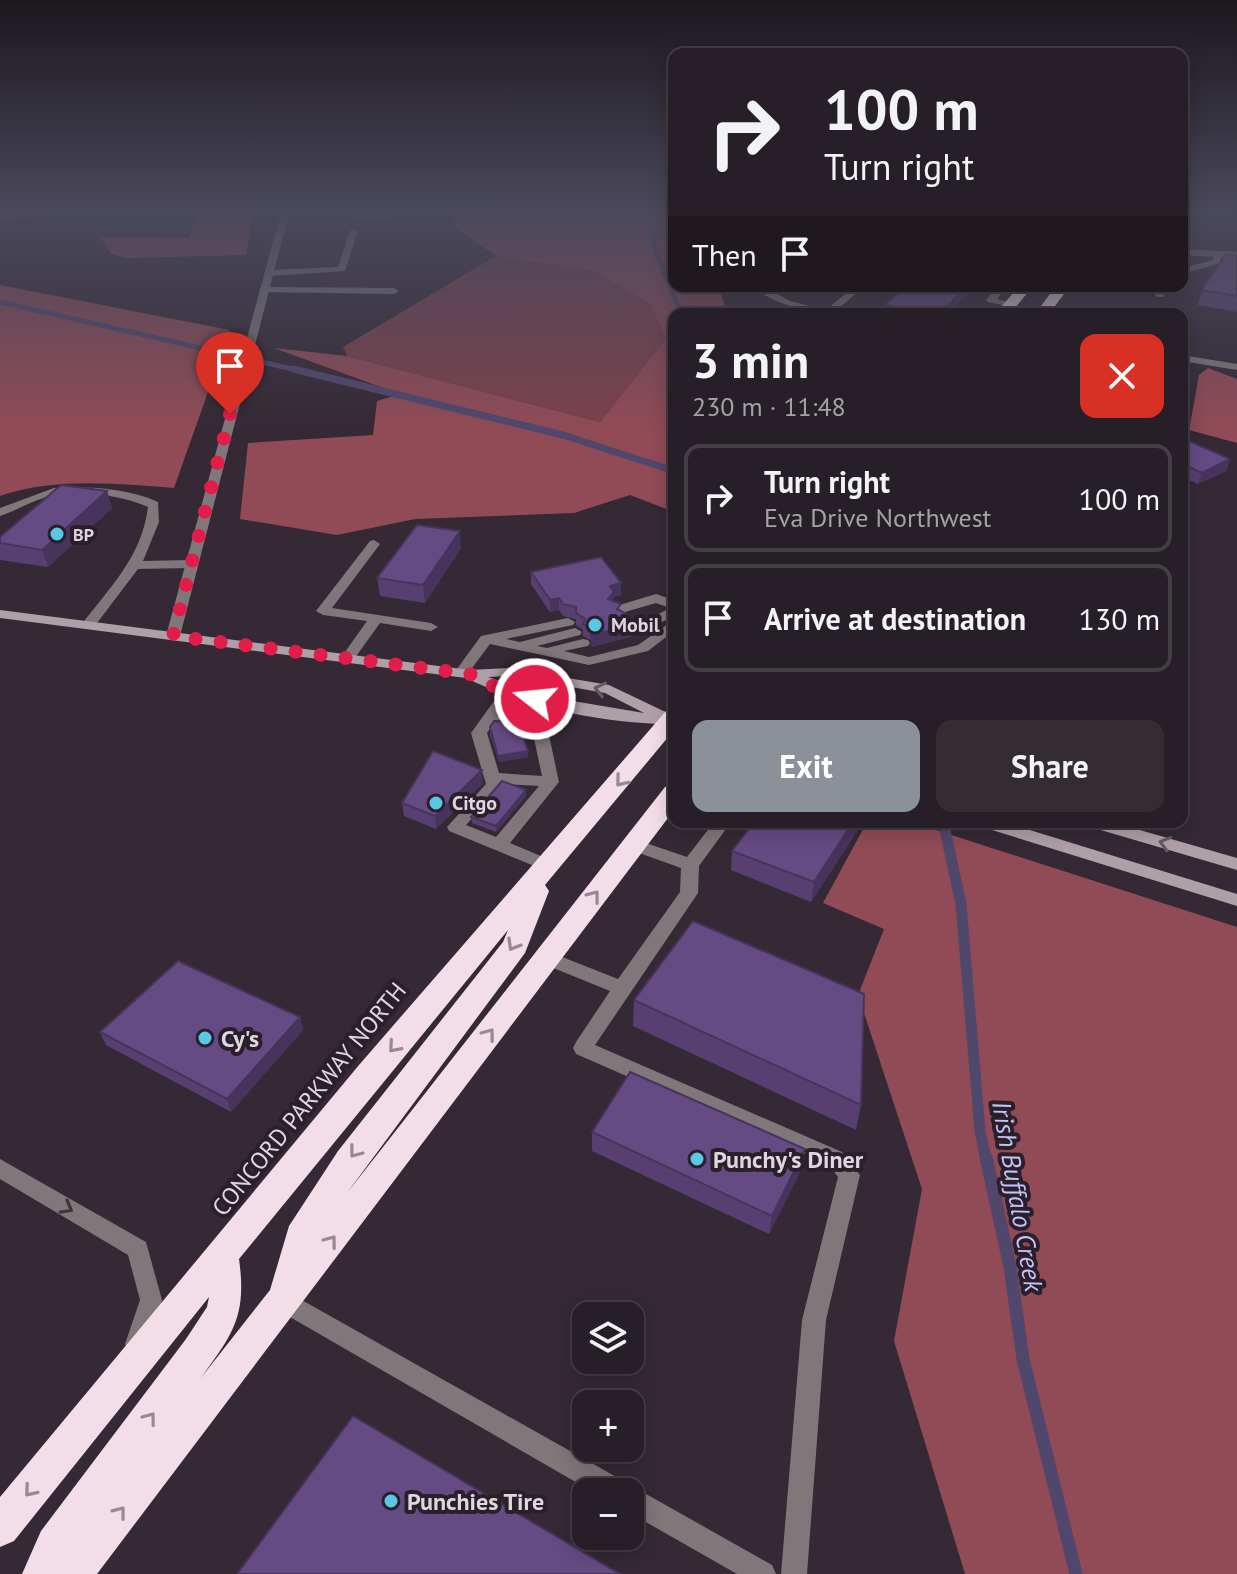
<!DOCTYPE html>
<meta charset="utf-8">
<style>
:root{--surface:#271f27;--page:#332c33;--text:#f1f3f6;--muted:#a4a2a7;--line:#433d44;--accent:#8c9099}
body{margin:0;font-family:"PT Sans",sans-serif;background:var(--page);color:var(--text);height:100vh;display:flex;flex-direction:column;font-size:30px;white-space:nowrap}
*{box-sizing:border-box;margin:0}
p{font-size:26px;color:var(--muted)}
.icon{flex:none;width:44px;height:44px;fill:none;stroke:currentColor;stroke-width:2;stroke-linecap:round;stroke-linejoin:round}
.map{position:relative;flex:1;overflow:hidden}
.side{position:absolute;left:668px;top:308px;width:520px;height:520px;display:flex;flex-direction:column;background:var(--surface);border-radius:16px;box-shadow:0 4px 20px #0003,0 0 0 2px var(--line)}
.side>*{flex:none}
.hud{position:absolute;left:668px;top:48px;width:520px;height:244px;border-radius:16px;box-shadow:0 4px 20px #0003,0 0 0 2px var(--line);background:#271f27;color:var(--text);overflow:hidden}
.tools{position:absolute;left:572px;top:1302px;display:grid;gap:16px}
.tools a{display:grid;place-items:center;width:72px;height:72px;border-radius:16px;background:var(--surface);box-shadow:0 4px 20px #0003,0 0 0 2px var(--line);font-size:40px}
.pin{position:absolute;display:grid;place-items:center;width:68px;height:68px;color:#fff;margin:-82px -34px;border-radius:50% 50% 50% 0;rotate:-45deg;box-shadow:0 0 8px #0007}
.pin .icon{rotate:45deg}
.me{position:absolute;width:88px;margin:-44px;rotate:286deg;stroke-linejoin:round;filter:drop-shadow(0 0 6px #0008)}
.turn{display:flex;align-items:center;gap:28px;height:168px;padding:0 24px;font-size:36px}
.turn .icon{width:104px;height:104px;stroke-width:2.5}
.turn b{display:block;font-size:56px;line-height:68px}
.then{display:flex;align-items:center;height:76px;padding:0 24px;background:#0003;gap:16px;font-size:30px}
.round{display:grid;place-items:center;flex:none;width:84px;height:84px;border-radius:16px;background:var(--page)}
.summary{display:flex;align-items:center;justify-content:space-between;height:136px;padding:0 24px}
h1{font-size:48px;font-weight:600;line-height:60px}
.cta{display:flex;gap:16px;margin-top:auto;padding:16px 24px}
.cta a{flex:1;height:92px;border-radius:16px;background:var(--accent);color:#fff;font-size:32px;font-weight:600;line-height:92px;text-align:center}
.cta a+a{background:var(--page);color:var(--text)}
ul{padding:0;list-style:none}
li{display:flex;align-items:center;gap:24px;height:108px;margin:0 16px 12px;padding:0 8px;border:4px solid var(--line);border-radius:16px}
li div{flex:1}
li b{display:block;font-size:30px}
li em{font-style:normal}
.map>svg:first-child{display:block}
</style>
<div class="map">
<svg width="1237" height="1574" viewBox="0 0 1237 1574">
<rect width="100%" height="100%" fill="#342934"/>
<!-- green -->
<path fill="#7b414b" d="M 496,256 L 595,272 L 651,305 L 667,339 L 600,422 L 347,356 L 343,347 Z"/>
<!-- forest -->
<g fill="#904b56">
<path d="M 0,209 L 253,209 L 246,255 L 128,258 L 111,254 L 100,237 L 189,238 L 197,211 L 91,211 L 0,221 Z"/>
<path d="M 450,209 L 674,209 L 674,286 L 718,286 L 725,306 L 752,314 L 674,314 L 674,519 L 669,510 L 630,495 L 574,513 L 415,519 L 337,535 L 240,519 L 248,443 L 373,435 L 377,401 L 400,394 L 274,348 L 347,356 L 600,422 L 666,339 L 651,305 L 595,272 L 496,256 L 457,229 Z"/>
<path d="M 0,285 L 230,330 L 174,488 C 115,484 57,477 0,496 Z"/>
<path d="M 1208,368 L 1237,379 L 1237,443 L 1189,430 L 1199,375 Z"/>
<path d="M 867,822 L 911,822 L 1237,927 L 1237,1574 L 965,1574 L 894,1341 L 922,1189 L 858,995 L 884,929 L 823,903 Z"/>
</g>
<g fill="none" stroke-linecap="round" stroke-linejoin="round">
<!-- stream-far4 -->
<g stroke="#50476d" stroke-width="5">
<path d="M 649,209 L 655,249 L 681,314"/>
<path d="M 0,302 L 301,371"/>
</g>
<!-- stream-far3 -->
<path stroke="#50476d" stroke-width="7" d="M 293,369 L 563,435 L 674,471"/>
<!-- stream-far2 -->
<path stroke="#50476d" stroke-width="8" d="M 943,822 L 945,832"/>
<!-- stream-far1 -->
<path stroke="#50476d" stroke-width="11" d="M 945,830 L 961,904 L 980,1131 L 986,1159"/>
<!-- stream -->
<path stroke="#50476d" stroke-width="13" d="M 986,1157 L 1010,1267 L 1023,1359 L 1076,1574"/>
<!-- lane -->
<g fill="#7f777a" fill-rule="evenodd">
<path d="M 354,228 L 358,231 L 345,271 L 269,276 L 265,273 L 269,270 L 338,267 L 350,231 Z"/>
<path d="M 1217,251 L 1221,254 L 1221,263 L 1182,274 L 1182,268 L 1213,260 L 1213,254 Z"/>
<path d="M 998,286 L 1008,286 L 997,299 L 1013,303 L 1013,307 L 988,302 L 986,300 Z"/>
<path d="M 1161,286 L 1171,286 L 1163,297 L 1157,297 L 1155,295 Z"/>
<path d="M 264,287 L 394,288 L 399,291 L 394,294 L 261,292 L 259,290 Z"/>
<path d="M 852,288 L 860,290 L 832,314 L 826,314 L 826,310 Z"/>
<path d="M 1182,355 L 1237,364 L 1237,370 L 1182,361 Z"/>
<path d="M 54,488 C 88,486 127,488 158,502 L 159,522 L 143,561 L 190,560 L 196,564 L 190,568 L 138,569 L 94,627 L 84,627 L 82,624 C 111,586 142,556 148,507 C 121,495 76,489 47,497 C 31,501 16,511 0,516 L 0,508 Z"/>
<path d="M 374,540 L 380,544 L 332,608 L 431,623 L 438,627 L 431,631 L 380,623 L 352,662 L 347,663 L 340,659 L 367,621 L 323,615 L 316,611 L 370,541 Z"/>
<path d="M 656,594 L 674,600 L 674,616 L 640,633 L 630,633 L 628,630 L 670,608 L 656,603 L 618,614 L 611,610 L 613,607 Z"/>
<path d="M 568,618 L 575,622 L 573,625 L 506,639 L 520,642 L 575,628 L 582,632 L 580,635 L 537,646 L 547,648 L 583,639 L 588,640 L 590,643 L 588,646 L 564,651 L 589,657 L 638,645 L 674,620 L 674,631 L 648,651 L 589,665 L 490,644 L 466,676 L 456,676 L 454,673 L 481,636 Z"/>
<path d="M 507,689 L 514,693 L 501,712 L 544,723 L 547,726 L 559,782 L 510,843 L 555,862 L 558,866 L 555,870 L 549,872 L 449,831 L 447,827 L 486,784 L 471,733 L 502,690 ZM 496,720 L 532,729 L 542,776 L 499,773 L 487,733 ZM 502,784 L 539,786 L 496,837 L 466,825 Z"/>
<path d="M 714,822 L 731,822 L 699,866 L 698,893 L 595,1045 L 842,1152 L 860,1175 L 826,1320 L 807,1574 L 781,1574 L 802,1320 L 838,1177 L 828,1164 L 576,1054 L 573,1048 L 576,1042 L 610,991 L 541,963 L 538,958 L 541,953 L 547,951 L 618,979 L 680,892 L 681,868 L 628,849 L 626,845 L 628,841 L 634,839 L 687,857 Z"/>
<path d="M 0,1159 L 146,1242 L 162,1300 L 145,1352 L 137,1355 L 129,1352 L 125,1344 L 140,1300 L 128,1255 L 0,1179 Z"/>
<path d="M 284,1290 L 627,1483 L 629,1487 L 639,1490 L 772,1565 L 776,1574 L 737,1574 L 630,1513 L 630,1492 L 593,1492 L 276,1309 L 272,1301 L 276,1293 Z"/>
</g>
<!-- street -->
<g fill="#7f777a" fill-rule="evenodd">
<path d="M 282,209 L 290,209 L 180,636 L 178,639 L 168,639 L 166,636 Z"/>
<path d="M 1182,249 L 1237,252 L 1237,258 L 1182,255 Z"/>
<path d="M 751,286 L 763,286 L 790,301 L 842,314 C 810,314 777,306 751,286 Z"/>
</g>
<!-- secondary -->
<g fill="#aea0a6" fill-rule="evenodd">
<path d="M 0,610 L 470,670 L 509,668 L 609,685 L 674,716 L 674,724 C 606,724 528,708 466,678 L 0,618 ZM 509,676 L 605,693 L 644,713 L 543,696 L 488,677 Z"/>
<path d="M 977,822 L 1004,822 L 1237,894 L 1237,906 L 979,826 Z"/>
<path d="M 1085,822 L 1112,822 L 1237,858 L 1237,870 L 1087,826 Z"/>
</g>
<!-- highway -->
<g fill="#f3dee7" fill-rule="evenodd">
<path d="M 1019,286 L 1033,286 L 1010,314 L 995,314 Z"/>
<path d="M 1056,286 L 1070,286 L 1049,314 L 1035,314 Z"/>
<path d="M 674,709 L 674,730 L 545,885 L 549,891 L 525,953 L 347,1193 L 665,787 L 674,785 L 674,810 L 97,1574 L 22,1574 L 41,1531 L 186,1339 L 207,1307 L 209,1297 L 14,1541 L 0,1547 L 0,1497 L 359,1065 L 666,711 ZM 508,930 L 503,942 L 338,1151 L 289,1226 L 270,1290 L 200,1379 C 233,1334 247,1316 239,1259 Z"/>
</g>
</g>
<!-- wall -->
<g fill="#574071">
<path d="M 397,209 L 397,220 L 348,222 L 347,214 Z"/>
<path d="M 1237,256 L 1237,312 L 1198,305 L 1202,290 Z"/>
<path d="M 907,286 L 975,286 L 948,314 L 884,314 L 885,305 Z"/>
<path d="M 1182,438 L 1230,459 L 1226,471 L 1198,484 L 1182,477 Z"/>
<path d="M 107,491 L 112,508 L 48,567 L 0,560 L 0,537 Z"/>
<path d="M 461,548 L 425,603 L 380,596 L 377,578 Z"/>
<path d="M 531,572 L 621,583 L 621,595 L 614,597 L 614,601 L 621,611 L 634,636 L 591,647 L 591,640 L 583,636 L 583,630 L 576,625 L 576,619 L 563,616 L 559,610 L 550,612 L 531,584 Z"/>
<path d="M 490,727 L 528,751 L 528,757 L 499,762 L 490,734 Z"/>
<path d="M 483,783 L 436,829 L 404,816 L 402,803 Z"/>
<path d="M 526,796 L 496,832 L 472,823 L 471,817 Z"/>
<path d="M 863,822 L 811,902 L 731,870 L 732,851 Z"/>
<path d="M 634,1000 L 861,1105 L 856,1130 L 633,1026 Z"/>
<path d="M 300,1017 L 303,1030 L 231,1112 L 106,1045 L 100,1032 Z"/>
<path d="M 592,1132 L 802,1168 L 769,1234 L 592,1151 Z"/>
</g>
<!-- shaded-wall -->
<g fill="#47345c">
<path d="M 968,286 L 975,286 L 948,314 L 939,314 Z"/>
<path d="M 1230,459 L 1226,471 L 1198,484 L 1202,473 Z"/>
<path d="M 107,491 L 112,508 L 48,567 L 42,550 Z"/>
<path d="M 460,531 L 461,548 L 425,603 L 423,585 Z"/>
<path d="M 621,583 L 621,595 L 614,597 L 614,604 L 608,611 L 610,586 Z"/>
<path d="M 559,598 L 559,610 L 550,612 L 550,600 Z"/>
<path d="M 634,624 L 634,636 L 591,647 L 591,635 Z"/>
<path d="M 528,751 L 528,757 L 499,762 L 498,756 Z"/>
<path d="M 482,770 L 483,783 L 436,829 L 435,816 Z"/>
<path d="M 526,790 L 526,796 L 496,832 L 496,826 Z"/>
<path d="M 853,822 L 863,822 L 811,902 L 814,882 Z"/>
<path d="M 300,1017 L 303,1030 L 231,1112 L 227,1099 Z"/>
<path d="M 805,1149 L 802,1168 L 769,1234 L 772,1216 Z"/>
</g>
<!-- building -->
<g fill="#654b83" stroke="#47345c" stroke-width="2">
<path d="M 349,209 L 396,209 L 396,212 L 347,214 Z"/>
<path d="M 1226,254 L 1237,256 L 1237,296 L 1202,290 Z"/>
<path d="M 907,286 L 968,286 L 939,314 L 929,314 L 885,305 Z"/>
<path d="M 1182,438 L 1230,459 L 1202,473 L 1182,464 Z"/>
<path d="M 61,485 L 107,491 L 42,550 L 0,543 L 0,537 Z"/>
<path d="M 417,525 L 460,531 L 423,585 L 377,578 Z"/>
<path d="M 601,557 L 621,583 L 610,586 L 614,592 L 608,599 L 621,604 L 617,609 L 628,615 L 628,622 L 634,624 L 591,635 L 592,629 L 583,624 L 585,619 L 576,613 L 576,607 L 563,604 L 559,598 L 550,600 L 531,572 Z"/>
<path d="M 494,721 L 518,722 L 528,751 L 498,756 L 490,727 Z"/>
<path d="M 433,751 L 482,770 L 435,816 L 402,803 Z"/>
<path d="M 502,781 L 526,790 L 496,826 L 471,817 Z"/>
<path d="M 754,822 L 853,822 L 814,882 L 732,851 Z"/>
<path d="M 693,921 L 864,994 L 861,1105 L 634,1000 Z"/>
<path d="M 178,961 L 300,1017 L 227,1099 L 100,1032 Z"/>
<path d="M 630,1072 L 805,1149 L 772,1216 L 592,1132 Z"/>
<path d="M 353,1416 L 620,1574 L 237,1574 Z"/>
</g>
<!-- one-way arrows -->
<defs><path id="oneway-chevron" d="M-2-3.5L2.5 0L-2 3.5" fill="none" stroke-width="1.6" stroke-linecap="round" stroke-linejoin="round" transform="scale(2)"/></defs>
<g stroke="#655962">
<use href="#oneway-chevron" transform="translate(600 689) rotate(-167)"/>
<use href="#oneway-chevron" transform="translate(1165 843) rotate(-164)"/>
</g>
<g stroke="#998892">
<use href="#oneway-chevron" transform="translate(621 781) rotate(129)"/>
<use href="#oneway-chevron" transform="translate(594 896) rotate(-52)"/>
<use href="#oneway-chevron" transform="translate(513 945) rotate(120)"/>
<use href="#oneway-chevron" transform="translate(489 1034) rotate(-53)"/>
<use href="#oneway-chevron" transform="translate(394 1047) rotate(131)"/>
<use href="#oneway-chevron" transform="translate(355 1152) rotate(127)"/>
<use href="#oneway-chevron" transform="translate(331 1241) rotate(-53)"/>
<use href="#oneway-chevron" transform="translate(150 1418) rotate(-53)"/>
<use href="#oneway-chevron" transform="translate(30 1491) rotate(130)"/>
<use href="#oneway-chevron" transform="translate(120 1512) rotate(-52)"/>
</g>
<use stroke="#3f353e" href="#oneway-chevron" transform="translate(67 1208) rotate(30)"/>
<!-- sky -->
<linearGradient id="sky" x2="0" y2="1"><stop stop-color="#1d171d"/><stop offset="0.49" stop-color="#4a495c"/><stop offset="1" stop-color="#4a495c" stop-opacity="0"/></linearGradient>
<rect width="1237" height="430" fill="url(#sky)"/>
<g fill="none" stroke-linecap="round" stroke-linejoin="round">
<!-- route -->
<path stroke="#e11d48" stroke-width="14" stroke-dasharray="0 25.2" d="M 230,414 L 173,636 L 470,674 L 507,693 L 535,699"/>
</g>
<!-- markers -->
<g fill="#58c8e4" stroke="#2a1f2a" stroke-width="3">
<circle cx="57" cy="534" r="8"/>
<circle cx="595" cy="625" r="8"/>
<circle cx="436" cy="803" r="8"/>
<circle cx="205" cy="1038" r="8"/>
<circle cx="697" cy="1159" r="8"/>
<circle cx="391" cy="1501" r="8"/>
</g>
<g text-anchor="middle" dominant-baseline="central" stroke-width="8" stroke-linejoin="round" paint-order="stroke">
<!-- far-poi labels -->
<g font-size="18" font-weight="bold" fill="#ded7de" stroke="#2a1f2a" text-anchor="start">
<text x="73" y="534">BP</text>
</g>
<!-- poi labels -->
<g font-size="20" font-weight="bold" fill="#ded7de" stroke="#2a1f2a" text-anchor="start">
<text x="611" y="625">Mobil</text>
<text x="452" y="803">Citgo</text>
</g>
<!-- near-poi labels -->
<g font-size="24" font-weight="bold" fill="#ded7de" stroke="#2a1f2a" text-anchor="start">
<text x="221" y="1038">Cy's</text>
<text x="713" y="1159">Punchy's Diner</text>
<text x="407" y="1501">Punchies Tire</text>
</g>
<!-- near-street labels -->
<g font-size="24" fill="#ded7de" stroke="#2a1f2a">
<text transform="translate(309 1099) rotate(-51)">CONCORD PARKWAY NORTH</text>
</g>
<!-- near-water labels -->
<g font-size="26" font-style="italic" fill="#c1c4f8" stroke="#2a1f2a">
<text transform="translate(1018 1196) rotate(80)">Irish Buffalo Creek</text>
</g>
</g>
</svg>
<div class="tools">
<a><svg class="icon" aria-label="layers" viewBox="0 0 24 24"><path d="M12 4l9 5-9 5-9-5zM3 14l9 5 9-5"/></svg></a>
<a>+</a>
<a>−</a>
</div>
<div class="pin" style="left:230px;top:414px;background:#d93025"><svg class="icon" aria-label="arrive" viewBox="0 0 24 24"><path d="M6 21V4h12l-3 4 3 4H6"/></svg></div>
<svg class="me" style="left:535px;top:699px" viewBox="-20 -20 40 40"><circle r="17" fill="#e11d48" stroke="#fff" stroke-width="3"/><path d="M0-11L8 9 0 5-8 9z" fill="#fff"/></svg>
<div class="hud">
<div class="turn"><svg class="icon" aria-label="right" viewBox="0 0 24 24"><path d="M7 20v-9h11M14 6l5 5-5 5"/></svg><div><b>100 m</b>Turn right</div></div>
<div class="then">Then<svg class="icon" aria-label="arrive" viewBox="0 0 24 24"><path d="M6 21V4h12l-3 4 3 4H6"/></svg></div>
</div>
<section class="side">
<div class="summary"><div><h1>3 min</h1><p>230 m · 11:48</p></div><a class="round" style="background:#d93025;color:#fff"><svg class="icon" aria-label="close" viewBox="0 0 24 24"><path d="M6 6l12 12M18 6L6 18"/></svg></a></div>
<ul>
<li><svg class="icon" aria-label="right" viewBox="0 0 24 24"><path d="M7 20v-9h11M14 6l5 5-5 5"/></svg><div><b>Turn right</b><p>Eva Drive Northwest</p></div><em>100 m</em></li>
<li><svg class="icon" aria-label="arrive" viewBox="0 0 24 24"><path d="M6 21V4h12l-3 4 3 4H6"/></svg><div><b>Arrive at destination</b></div><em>130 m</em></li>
</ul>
<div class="cta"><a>Exit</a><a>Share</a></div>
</section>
</div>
